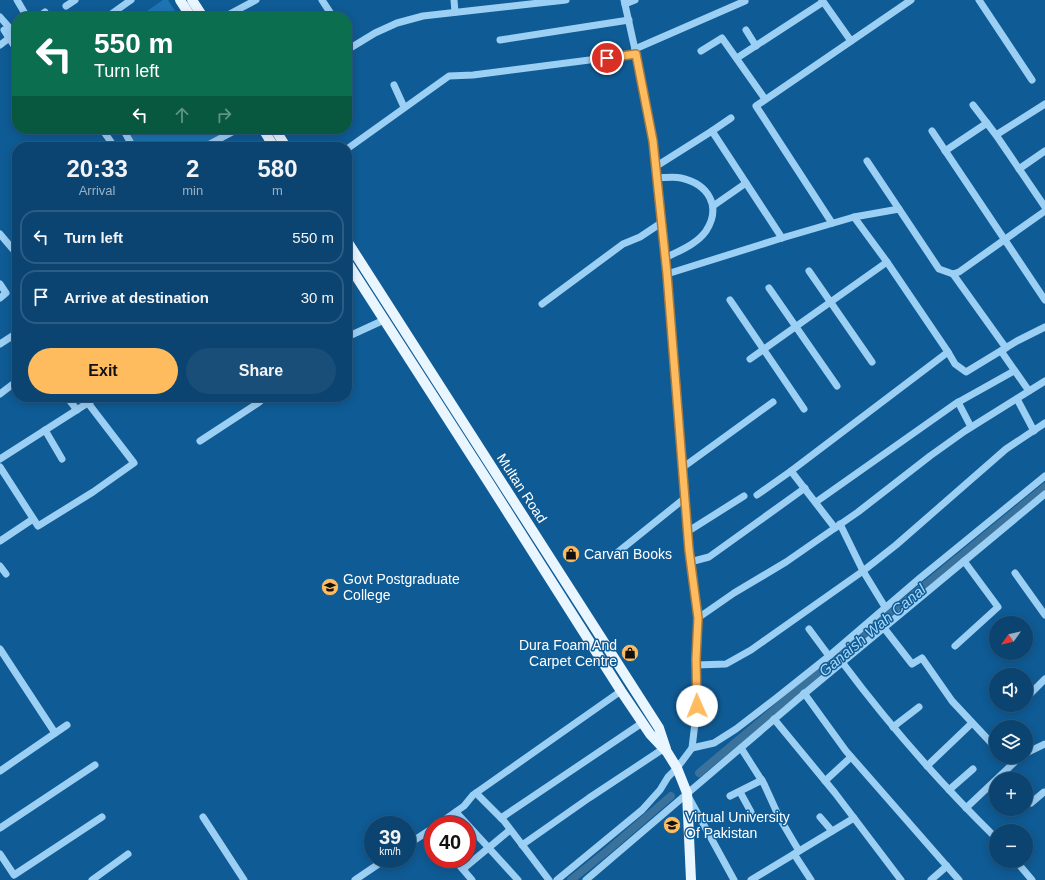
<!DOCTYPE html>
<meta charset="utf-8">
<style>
:root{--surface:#0b4470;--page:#194e78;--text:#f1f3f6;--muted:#9ab0c3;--line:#2b5c83;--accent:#ffbc5f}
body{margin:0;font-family:Helvetica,sans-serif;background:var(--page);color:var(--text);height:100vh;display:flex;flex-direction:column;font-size:15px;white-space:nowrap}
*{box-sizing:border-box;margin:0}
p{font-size:13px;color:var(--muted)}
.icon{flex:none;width:22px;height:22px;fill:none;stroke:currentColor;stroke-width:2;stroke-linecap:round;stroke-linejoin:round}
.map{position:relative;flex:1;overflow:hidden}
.sheet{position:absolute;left:12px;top:142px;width:340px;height:260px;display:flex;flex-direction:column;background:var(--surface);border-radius:16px;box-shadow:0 2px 10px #0003,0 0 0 1px var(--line)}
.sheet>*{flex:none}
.top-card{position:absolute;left:12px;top:12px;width:340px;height:122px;border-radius:16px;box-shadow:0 2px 10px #0003,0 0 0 1px var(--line);background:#0b6e4f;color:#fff;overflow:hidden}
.needle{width:26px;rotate:236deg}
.controls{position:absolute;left:989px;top:616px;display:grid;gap:8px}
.controls a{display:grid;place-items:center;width:44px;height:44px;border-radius:50%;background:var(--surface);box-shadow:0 2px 10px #0003,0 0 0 1px var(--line);font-size:20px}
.speed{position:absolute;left:364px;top:816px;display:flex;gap:8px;font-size:20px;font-weight:700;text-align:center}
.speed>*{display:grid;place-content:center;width:52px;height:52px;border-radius:50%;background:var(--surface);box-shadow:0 2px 10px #0003,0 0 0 1px var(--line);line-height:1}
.speed small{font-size:10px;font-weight:400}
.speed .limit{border:6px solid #d22;background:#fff;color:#111}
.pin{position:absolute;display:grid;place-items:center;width:34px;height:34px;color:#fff;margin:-17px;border:2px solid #fff;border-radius:50%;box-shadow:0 1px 4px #0007}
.me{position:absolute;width:44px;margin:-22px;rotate:359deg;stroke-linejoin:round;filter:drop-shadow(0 0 3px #0008)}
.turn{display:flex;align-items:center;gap:14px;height:84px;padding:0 16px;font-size:18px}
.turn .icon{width:52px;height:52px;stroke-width:2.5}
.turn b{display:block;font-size:28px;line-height:34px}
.lanes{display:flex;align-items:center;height:38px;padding:0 16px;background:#0003;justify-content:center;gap:20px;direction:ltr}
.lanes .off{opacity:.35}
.eta{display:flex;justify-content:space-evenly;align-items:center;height:68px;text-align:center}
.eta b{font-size:24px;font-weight:700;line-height:28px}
.action{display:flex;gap:8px;margin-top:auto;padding:8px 16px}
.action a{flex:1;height:46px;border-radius:24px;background:var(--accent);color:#111;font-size:16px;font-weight:700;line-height:46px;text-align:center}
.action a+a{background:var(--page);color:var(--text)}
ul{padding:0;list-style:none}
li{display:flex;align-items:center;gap:12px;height:54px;margin:0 8px 6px;padding:0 8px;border:2px solid var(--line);border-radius:16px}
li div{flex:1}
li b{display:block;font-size:15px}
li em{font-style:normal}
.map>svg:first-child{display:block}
</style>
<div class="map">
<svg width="1045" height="880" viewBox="0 0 1045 880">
<rect width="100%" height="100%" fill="#0f5b95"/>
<!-- green -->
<g fill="#1d74b2">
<path d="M 163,0 L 168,0 L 179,17 L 138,17 Z"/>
<path d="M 126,129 L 233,129 L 198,147 L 136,147 Z"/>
</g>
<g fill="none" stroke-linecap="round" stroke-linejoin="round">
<!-- canal -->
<g stroke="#3b729c" stroke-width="8">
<path d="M 699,773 L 830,663 L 1045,487"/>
<path d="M 571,880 L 607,851 L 671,796"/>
</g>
<!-- minor -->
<g stroke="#9ccff4" stroke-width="7">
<path d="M 17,0 L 27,17"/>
<path d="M 322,0 L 333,17"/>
<path d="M 454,0 L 455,12"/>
<path d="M 822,0 L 851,41"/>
<path d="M 979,0 L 1032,80"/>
<path d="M 625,4 L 635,0"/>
<path d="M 66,6 L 75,0"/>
<path d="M 0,17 L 15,34"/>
<path d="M 38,17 L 45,12"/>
<path d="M 107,17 L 131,0"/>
<path d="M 224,17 L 256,0"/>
<path d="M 4,30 L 17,50"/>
<path d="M 746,30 L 756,46"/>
<path d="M 347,39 L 352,47 L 375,33 L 397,23 L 423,16 L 566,0"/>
<path d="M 500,40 L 629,20"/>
<path d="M 0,45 L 12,36"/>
<path d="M 635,49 L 745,1"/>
<path d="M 701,51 L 722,38 L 765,99"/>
<path d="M 737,58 L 823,2"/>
<path d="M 394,85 L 404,107"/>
<path d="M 973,105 L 996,135 L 1045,207"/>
<path d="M 102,129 L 111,142"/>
<path d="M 123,129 L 133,147"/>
<path d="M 712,131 L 731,118"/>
<path d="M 932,131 L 1045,300"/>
<path d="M 996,135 L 1045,104"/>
<path d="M 204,147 L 238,129"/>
<path d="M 347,149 L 449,76 L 473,75 L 636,54"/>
<path d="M 945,151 L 987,123"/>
<path d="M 867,161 L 939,269 L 953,274 L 959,272 L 1045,211"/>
<path d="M 655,167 L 712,131 L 782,238"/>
<path d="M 1019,169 L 1045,151"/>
<path d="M 656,178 C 664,178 673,176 681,178 C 708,184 722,206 706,231 C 697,244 679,251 665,258"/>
<path d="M 713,206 L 746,183"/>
<path d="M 854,217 L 899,209"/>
<path d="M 832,223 L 756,106 L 911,0"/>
<path d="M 0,234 L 17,254"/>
<path d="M 809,271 L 872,362"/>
<path d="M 667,274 L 782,238 L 854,217 L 887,262 L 948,352 L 955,364 L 966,372 L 1017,341 L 1045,327"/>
<path d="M 953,274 L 1006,348"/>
<path d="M 0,284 L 6,293 L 0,298"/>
<path d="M 769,288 L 837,386"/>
<path d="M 730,300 L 804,409"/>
<path d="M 542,304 L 623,244 L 640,237 L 661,223"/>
<path d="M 347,337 L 384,320"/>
<path d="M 0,344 L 17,333"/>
<path d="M 1001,351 L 1029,391"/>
<path d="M 750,359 L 887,262"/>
<path d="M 0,394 L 17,381"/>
<path d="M 67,397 L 77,410"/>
<path d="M 1017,399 L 1034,431"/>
<path d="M 958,402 L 971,427"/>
<path d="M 45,430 L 62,459"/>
<path d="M 200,441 L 258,403 L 264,398 L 263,397"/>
<path d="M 0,459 L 97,397"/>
<path d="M 0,467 L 38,526 L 93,492 L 134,463 L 88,403"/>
<path d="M 682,468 L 773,402"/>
<path d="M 791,471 L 835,528"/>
<path d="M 757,495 L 791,471 L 948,352"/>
<path d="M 816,502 L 955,404 L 1014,371"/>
<path d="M 840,524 L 863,571 L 885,607"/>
<path d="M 687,532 L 744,496"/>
<path d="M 0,541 L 33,519"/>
<path d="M 618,552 L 685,498"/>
<path d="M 690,562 L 709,557 L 805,488"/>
<path d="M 0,566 L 6,574"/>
<path d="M 1015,573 L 1045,615"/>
<path d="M 698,618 L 734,593 L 786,562 L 858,512 L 930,456 L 965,431 L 1045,381"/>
<path d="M 884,628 L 912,664 L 922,658 L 952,701 L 996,748"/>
<path d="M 809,629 L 829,656"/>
<path d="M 955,646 L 998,607 L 964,561"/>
<path d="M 0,649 L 55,733"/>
<path d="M 842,662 C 889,725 940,783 996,838"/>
<path d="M 696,665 L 726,664 L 751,650 L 863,571 L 896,545 L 1006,449 L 1045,423"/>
<path d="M 804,693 L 846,751 L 959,880"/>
<path d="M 1026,698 L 1045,679"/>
<path d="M 1018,706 L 1019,705"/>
<path d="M 774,719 L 835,793 L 901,880"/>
<path d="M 893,727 L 919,707"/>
<path d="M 692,748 L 714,743 L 736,729 L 775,699 L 829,656 L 920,578 L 1045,476"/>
<path d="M 741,748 L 764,784 L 779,817 L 799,851"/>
<path d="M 1026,753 L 1045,744"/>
<path d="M 1004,757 L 1005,758"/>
<path d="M 927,766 L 972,723"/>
<path d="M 0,771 L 67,725"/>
<path d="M 825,781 L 851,757"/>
<path d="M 949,790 L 973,769"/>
<path d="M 740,792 L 751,812"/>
<path d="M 476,793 L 504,821 L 549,880"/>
<path d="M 688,796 L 734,880"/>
<path d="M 730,796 L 762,780"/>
<path d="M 1031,803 L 1044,792 L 1045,792"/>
<path d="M 966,808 L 1020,757"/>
<path d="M 456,812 L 518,880"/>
<path d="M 203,817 L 244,880"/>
<path d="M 820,817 L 832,831"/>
<path d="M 501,818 L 642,723"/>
<path d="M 437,825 L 464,806 L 473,795 L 621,691"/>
<path d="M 0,828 L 95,765"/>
<path d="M 407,845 L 433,828"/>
<path d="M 522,845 L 589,798 L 663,749"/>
<path d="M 0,854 L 14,875 L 102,817"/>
<path d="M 794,854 L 811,880"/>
<path d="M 454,859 L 472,880"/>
<path d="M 1016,861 L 1032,880"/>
<path d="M 463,869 L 510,830"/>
<path d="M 92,880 L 128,854"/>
<path d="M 355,880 L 386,859"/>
<path d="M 557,880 L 642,810 L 660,790 L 668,777 L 677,768 L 692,748 L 697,706 L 696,659 L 698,618 L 689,550 L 667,274 L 653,141 L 636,54 L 624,0"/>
<path d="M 586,880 L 798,699 L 1045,494"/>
<path d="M 751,880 L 854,818"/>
<path d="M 931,880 L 947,866"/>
</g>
<!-- major -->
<g stroke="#e9f5ff" stroke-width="10">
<path d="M 180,0 L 191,17"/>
<path d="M 192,0 L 203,17"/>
<path d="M 263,129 L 274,147"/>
<path d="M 275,129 L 286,147"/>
<path d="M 347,241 L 659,728 L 666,749"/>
<path d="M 347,262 L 489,483 L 621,691 L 650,734 L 667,752 L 677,768 L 687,793 L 691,880"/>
</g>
</g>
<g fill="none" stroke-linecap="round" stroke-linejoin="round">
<defs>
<path id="route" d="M 607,58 L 636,54 L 653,141 L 667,274 L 689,550 L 698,618 L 696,659 L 697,706"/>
</defs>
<!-- route casing -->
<use href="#route" stroke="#a67a3e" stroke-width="10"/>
<!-- route -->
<use href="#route" stroke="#ffbc5f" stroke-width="7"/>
</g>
<!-- icons -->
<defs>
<symbol id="shop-disc" viewBox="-11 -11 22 22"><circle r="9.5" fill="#ffbc5f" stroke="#0f5b95"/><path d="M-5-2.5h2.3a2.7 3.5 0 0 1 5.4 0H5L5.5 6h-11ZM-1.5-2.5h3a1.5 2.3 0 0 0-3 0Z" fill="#111"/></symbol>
<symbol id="university-disc" viewBox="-11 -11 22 22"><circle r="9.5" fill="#ffbc5f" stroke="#0f5b95"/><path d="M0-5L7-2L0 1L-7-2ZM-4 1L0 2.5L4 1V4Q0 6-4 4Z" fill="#111"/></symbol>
</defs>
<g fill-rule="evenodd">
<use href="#shop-disc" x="561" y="544" width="20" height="20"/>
<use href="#university-disc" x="320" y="577" width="20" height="20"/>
<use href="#shop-disc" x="620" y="643" width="20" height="20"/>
<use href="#university-disc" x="662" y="815" width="20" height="20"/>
</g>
<g text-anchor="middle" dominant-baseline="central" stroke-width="3" stroke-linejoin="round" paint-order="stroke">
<!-- street labels -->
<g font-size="14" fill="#fff" stroke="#0f5b95">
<text transform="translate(522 488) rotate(57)">Multan Road</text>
</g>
<!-- poi labels -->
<g font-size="14" fill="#fff" stroke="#0f5b95" text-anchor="start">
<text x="584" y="554">Carvan Books</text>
<text x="343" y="579">Govt Postgraduate<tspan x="343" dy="16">College</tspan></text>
<text x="617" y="645" text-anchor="end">Dura Foam And<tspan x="617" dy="16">Carpet Centre</tspan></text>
<text x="685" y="817">Virtual University<tspan x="685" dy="16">Of Pakistan</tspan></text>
</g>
<!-- water labels -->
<g font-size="15" font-style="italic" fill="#a8d9fb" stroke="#0f5b95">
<text transform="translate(872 630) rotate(-40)">Ganaish Wah Canal</text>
</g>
</g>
</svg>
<div class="controls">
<a><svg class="needle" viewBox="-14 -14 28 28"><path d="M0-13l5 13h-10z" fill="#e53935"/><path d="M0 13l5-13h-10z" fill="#9ab0c3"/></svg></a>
<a><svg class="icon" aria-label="sound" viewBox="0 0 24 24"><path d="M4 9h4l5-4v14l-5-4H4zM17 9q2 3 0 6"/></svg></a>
<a><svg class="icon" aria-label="layers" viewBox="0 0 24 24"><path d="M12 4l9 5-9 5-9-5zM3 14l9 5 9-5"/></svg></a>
<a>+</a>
<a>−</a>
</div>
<div class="speed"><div>39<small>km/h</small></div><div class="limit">40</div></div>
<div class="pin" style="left:607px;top:58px;background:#d93025"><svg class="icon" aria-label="arrive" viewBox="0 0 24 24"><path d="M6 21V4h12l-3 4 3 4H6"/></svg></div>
<svg class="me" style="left:697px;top:706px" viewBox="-20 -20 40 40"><circle r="19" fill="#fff"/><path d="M0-13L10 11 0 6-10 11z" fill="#ffbc5f"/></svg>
<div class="top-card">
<div class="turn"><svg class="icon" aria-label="left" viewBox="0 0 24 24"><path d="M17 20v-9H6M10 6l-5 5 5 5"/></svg><div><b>550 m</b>Turn left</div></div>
<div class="lanes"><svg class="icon" aria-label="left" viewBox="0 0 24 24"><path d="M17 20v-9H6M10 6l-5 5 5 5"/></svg><svg class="icon off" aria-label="ahead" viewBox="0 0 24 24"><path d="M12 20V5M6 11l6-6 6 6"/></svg><svg class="icon off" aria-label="right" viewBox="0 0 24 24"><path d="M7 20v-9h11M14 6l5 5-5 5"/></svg></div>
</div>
<section class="sheet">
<div class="eta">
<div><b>20:33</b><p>Arrival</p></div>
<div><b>2</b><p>min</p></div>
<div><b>580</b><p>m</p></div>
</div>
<ul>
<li><svg class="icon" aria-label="left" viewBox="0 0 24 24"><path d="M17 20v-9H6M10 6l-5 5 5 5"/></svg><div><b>Turn left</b></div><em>550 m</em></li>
<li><svg class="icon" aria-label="arrive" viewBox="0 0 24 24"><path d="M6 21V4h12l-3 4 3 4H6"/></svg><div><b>Arrive at destination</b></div><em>30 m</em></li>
</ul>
<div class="action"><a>Exit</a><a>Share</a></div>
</section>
</div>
